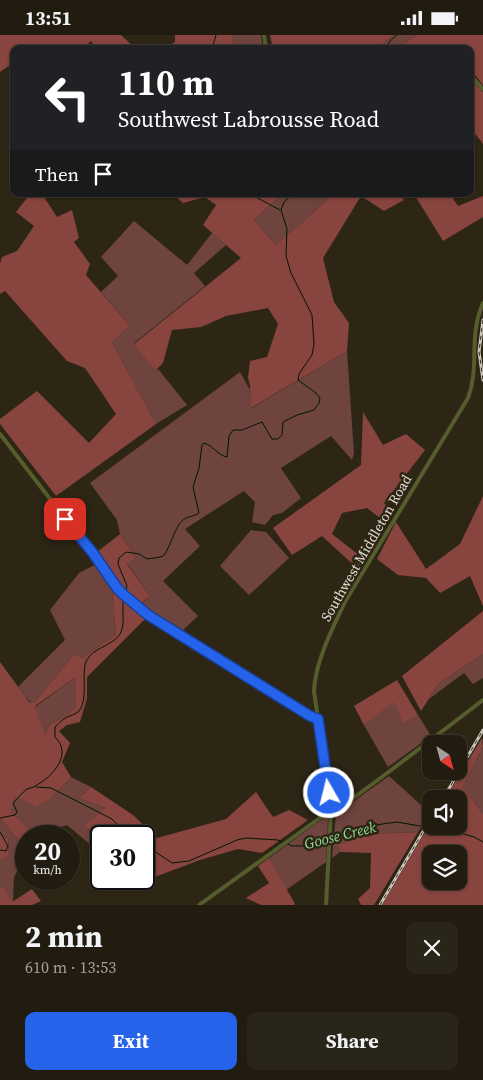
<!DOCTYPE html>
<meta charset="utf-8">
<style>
:root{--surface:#221c10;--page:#2a2519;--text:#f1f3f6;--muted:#a2a19f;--line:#3f3a30;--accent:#2563eb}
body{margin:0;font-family:"Source Serif 4",serif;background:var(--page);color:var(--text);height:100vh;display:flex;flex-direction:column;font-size:19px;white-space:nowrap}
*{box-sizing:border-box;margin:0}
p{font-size:16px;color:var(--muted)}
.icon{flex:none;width:28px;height:28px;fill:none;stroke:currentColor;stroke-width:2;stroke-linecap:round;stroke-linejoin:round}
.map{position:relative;height:870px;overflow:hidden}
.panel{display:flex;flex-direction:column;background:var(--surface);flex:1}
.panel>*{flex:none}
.guide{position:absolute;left:10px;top:10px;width:464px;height:152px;border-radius:10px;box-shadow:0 1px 4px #0004,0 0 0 1px var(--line);background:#202124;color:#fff;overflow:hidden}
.needle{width:32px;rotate:144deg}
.controls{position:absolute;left:422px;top:700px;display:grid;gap:10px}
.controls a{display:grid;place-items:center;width:45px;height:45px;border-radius:10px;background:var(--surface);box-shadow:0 1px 4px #0004,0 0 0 1px var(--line);font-size:25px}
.speed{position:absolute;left:15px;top:790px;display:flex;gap:10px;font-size:25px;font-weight:700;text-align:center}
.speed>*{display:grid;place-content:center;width:65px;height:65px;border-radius:50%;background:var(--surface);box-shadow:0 1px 4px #0004,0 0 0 1px var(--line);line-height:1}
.speed small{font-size:12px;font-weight:400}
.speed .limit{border:2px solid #111;border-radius:8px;background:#fff;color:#111}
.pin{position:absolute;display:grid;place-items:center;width:42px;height:42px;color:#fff;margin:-21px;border-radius:10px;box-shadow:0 2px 8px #0006}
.me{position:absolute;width:55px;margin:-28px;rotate:352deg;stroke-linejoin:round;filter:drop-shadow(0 0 4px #0008)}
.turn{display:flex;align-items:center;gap:18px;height:105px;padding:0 25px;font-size:22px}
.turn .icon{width:65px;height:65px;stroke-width:2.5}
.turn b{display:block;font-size:35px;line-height:42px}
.then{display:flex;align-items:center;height:48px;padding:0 25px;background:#0003;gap:10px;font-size:19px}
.round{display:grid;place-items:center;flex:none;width:52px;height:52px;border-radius:10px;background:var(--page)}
.overview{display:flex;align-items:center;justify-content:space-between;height:85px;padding:0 25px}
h1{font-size:30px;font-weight:700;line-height:38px}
.action{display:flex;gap:10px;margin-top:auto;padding:10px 25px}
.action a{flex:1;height:58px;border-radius:10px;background:var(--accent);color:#fff;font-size:20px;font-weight:700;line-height:58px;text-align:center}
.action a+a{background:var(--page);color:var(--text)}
.status{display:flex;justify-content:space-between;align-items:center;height:35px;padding:0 25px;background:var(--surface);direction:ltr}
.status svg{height:14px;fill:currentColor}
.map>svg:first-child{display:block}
</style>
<div class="status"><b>13:51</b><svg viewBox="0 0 49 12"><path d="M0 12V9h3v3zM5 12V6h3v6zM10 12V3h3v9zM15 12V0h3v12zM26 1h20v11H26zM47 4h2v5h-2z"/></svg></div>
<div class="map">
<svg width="483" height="870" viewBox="0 0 483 870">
<rect width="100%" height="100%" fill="#2e2615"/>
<!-- green -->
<g fill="#6f433e">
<path d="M 232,0 L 261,0 L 263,14 L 232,14 Z"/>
<path d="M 393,0 L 416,0 L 403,9 L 404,12 L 381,14 L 382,9 Z"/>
<path d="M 282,159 L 334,159 L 276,210 L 254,185 Z"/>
<path d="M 134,186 L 187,230 L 212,198 L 226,210 L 194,238 L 205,251 L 134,308 L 155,336 L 158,334 L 187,370 L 156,389 L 112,307 L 130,291 L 101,257 L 118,241 L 101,222 Z"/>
<path d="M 347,316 L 354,418 L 352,425 L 331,401 L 281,433 L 301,463 L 282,478 L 273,480 L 265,490 L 252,487 L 255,467 L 244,456 L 185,494 L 200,511 L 163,546 L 198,581 L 181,597 L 141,569 L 150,561 L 127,528 L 136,523 L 120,499 L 117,485 L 90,448 L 240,337 L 250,355 L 252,373 Z"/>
<path d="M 251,495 L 266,497 L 289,523 L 249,560 L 220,531 Z"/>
<path d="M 96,529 L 112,554 L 116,599 L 83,623 L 74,619 L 34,668 L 31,668 L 18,652 L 65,605 L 50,575 L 79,538 Z"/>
<path d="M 483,619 L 483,643 L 473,649 L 464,638 L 429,664 L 439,648 Z"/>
<path d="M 76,642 L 76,672 L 66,681 L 50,689 L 45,702 L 35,672 Z"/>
<path d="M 394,666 L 403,687 L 418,680 L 431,701 L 388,732 L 364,690 Z"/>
<path d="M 483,712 L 483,779 L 463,752 Z"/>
<path d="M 389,741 L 431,779 L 418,797 L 366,799 L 338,810 L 340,817 L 332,823 L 336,779 Z"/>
<path d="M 71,742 L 91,752 L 79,763 L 105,773 L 86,790 L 101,807 L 101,813 L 98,816 L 67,790 L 51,795 L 43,801 L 27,801 L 31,798 L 11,776 L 15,760 L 51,763 Z"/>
<path d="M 325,782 L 328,784 L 326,827 L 286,855 L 269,823 Z"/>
<path d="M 0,783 L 20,807 L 26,802 L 26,819 L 14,842 L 13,867 L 12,868 L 4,853 L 0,853 L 0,826 L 9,821 L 8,804 L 0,799 Z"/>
</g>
<!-- forest -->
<g fill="#88443e" fill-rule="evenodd">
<path d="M 0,0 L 121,0 L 136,14 L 97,14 L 91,6 L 82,14 L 14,14 L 14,27 L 0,37 Z"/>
<path d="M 175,0 L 232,0 L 232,14 L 164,14 L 175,7 Z"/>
<path d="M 270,0 L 393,0 L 382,9 L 381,14 L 273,14 Z"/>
<path d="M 416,0 L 483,0 L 483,50 L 470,34 L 470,14 L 450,14 L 437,11 L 404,12 L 403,9 Z"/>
<path d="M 470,43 L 483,57 L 483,109 L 470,92 Z"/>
<path d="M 30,159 L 42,159 L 57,182 L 72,175 L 79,203 L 74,207 L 90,229 L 86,240 L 130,291 L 112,307 L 156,389 L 56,461 L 0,389 L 0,384 L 37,356 L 89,408 L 116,379 L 85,333 L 67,326 L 5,256 L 0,259 L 0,229 L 2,222 L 17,216 L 34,191 L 16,177 Z"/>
<path d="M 173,159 L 282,159 L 254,185 L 276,210 L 334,159 L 398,159 L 404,165 L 384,176 L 361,161 L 323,223 L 334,267 L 349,288 L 347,316 L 251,373 L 250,351 L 248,343 L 250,326 L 267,322 L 278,289 L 268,273 L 226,281 L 201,292 L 172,295 L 163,328 L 155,336 L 134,309 L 241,223 L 203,190 L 216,170 L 205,162 L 183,168 Z"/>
<path d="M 414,159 L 450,159 L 458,171 L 483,161 L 483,182 L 443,206 Z"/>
<path d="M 363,377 L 383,410 L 406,399 L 425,415 L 384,468 L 393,479 L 370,515 L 364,511 L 380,483 L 367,473 L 342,478 L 332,499 L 364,524 L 358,534 L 322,501 L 292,520 L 273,493 L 361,430 Z"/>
<path d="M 483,461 L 483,571 L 470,541 L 440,558 L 426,543 L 398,540 L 377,524 L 396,487 L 426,534 L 460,509 Z"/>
<path d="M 120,499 L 136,523 L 127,529 L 150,561 L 139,570 L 117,548 L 97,517 Z"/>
<path d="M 112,554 L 146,583 L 87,642 L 87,663 L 80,687 L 67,690 L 59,696 L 70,708 L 62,727 L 71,742 L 51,763 L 36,772 L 15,761 L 11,776 L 31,797 L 20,807 L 0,783 L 0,627 L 30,668 L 34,668 L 74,619 L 83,623 L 116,599 ZM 76,642 L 76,672 L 66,681 L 50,689 L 45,701 L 35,671 Z"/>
<path d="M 483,576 L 483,619 L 439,648 L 421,676 L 402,641 Z"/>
<path d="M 397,645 L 418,680 L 403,688 L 394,667 L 364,690 L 354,671 Z"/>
<path d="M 482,703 L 483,712 L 463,752 L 483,779 L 483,870 L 382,870 L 431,787 L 431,791 L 459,791 L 459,764 L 445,764 ZM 431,819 L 459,819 L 459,846 L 431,846 Z"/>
<path d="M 91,752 L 133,780 L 157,803 L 226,784 L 256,757 L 273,782 L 289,775 L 308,785 L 262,818 L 238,814 L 200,825 L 120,855 L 118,844 L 144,844 L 144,801 L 101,801 L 101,807 L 85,790 L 105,773 L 79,763 Z"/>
<path d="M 418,797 L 374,870 L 361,870 L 358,864 L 370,853 L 371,818 L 340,817 L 338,810 L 366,799 Z"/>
<path d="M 0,799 L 8,804 L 9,821 L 0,826 Z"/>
<path d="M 269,823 L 295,869 L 294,870 L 261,870 L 246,863 L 269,848 L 258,831 Z"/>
<path d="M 0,853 L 4,853 L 12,867 L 32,854 L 41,866 L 32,870 L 0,870 Z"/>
</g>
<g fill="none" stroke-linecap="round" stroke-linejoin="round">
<!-- stream -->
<g stroke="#001702" stroke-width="1">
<path d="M 212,14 L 216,0"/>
<path d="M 387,14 L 389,7 L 397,0"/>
<path d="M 250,159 L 280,175"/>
<path d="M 125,559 L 127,551 L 118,529 L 119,523 L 126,517 L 139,519 L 147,524 C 152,523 159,523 163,521 C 168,518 175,492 182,486 C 186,481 194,482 199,478 L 193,452 L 199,433 L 202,410 L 204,408 C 214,411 217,420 227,422 L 229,401 L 233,395 L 242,395 L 262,387 L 272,404 L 278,404 L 282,400 L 283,387 L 297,380 L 314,375 L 319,368 L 320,363 L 316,358 L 298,345 L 299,339 L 312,320 L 314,309 L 312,280 L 291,238 L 286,221 L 287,194 L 281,175 L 284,167 L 293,159"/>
<path d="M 36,752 L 51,753 L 112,784 L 128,801"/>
<path d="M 0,783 L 15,780 L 17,777 L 13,768 C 18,764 22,757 27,754 C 30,753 33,753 35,751 C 53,742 73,719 55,702 L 55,692 C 58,689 61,686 64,684 C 68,681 74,680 78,677 C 89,666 81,639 86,627 C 92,611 118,611 122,594 C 125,584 121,573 124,563"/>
<path d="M 0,797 L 8,811 L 6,816 L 0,815"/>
<path d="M 331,803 L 368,791 L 397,787 L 460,798 L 474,802 L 483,807"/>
<path d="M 144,809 L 172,828 L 189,826 L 237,805 L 246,803 L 278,805 L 292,811 L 303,811 L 328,804"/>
</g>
<!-- street -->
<g stroke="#565d2d" stroke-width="4">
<path d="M 264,0 L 266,14"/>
<path d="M 470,40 L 483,54"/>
<path d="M 0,399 L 124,560 L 147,580 L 310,681 L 318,683"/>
<path d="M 199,870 L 331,775 L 348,767 L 390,736 L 483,665"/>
<path d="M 326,870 L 331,775 L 314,656 C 315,627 333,592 346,565 L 468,363 C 480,332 468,301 483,268"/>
</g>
<defs>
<g id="rail">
<path d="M 483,285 L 479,317 L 483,345"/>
<path d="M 443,764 L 483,695"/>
<path d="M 380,870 L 431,783"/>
</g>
</defs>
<!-- rail casing -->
<use href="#rail" stroke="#cac4b9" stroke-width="3"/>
<!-- rail -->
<use href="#rail" stroke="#2e2615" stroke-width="1" stroke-dasharray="4" stroke-linecap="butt"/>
</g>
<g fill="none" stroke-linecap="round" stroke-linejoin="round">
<defs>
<path id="route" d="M 65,484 L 93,518 L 117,553 L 124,560 L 148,580 L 310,681 L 318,684 L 329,758"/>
</defs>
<!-- route casing -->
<use href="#route" stroke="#184099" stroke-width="12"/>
<!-- route -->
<use href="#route" stroke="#2563eb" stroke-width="9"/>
</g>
<g text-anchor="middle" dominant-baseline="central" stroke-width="5" stroke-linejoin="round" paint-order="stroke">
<!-- street labels -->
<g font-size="14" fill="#e1dcd1" stroke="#2e2615">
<text transform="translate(366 513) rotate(-60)">Southwest Middleton Road</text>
</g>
<!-- water labels -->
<g font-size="15" font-style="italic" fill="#8ddb93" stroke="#2e2615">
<text transform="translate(340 800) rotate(-14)">Goose Creek</text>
</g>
</g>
</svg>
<div class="controls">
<a><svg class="needle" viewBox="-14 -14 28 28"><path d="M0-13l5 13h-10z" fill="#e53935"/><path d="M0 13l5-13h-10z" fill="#a2a19f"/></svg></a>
<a><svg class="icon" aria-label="sound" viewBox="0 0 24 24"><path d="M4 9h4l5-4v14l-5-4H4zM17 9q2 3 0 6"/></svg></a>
<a><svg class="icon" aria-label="layers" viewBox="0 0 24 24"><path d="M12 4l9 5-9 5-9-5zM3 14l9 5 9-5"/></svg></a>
</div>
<div class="speed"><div>20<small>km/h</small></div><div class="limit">30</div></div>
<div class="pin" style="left:65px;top:484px;background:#d93025"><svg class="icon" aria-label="arrive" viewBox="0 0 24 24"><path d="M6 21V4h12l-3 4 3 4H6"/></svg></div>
<svg class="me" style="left:329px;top:758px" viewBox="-20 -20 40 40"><circle r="17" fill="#2563eb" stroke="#fff" stroke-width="3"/><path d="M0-11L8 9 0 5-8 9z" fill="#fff"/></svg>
<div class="guide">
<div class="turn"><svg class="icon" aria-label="left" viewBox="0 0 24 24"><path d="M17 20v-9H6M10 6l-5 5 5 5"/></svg><div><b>110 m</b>Southwest Labrousse Road</div></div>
<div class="then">Then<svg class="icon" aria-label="arrive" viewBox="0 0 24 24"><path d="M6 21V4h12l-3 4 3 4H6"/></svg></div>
</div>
</div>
<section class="panel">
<div class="overview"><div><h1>2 min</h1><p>610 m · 13:53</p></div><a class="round"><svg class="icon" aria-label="close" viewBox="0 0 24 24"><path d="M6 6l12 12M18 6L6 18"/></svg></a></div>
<div class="action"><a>Exit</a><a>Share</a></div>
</section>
